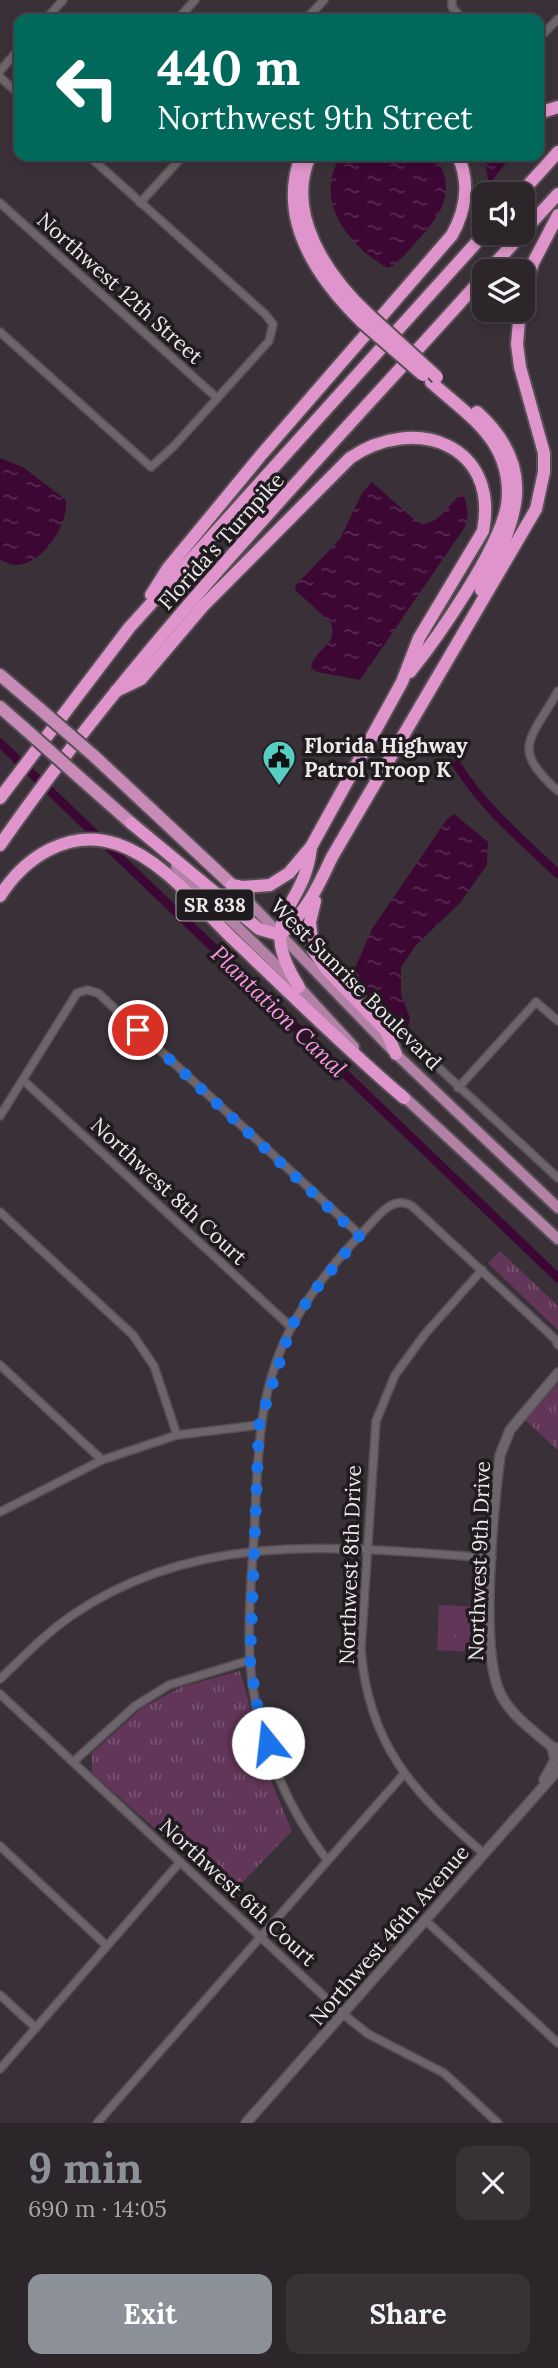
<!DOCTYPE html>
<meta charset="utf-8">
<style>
:root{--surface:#2c252a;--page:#383136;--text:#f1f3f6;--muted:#a6a5a8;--line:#484247;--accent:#8c9099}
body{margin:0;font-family:Lora,serif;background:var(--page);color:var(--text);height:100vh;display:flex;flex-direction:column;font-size:26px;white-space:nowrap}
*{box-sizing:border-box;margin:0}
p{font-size:23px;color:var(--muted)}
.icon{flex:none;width:38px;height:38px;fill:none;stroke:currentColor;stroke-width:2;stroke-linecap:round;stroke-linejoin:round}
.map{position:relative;height:2123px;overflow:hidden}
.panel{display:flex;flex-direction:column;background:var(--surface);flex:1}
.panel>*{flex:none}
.top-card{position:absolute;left:14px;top:14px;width:530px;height:147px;border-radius:14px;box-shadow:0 4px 10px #0003,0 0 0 2px var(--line);background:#00695c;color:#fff;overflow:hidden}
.tools{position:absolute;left:472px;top:182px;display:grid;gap:14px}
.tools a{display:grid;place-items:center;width:63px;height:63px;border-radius:14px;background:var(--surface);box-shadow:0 4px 10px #0003,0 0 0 2px var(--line);font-size:35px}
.pin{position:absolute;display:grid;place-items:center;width:60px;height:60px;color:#fff;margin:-30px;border:4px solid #fff;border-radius:50%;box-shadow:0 2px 7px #0007}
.me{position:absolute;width:77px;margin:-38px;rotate:344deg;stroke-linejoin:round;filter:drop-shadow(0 0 5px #0008)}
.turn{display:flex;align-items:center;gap:24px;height:147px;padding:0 28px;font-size:32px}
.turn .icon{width:91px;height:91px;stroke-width:2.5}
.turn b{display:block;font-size:49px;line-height:60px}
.round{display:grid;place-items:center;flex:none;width:74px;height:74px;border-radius:14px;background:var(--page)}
.headline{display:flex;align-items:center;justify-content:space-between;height:119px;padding:0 28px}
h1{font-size:42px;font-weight:700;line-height:52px;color:var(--accent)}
.button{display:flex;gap:14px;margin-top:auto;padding:14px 28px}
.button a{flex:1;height:80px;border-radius:14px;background:var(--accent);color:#fff;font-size:28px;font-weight:700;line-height:80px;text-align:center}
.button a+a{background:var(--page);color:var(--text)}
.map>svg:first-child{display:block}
</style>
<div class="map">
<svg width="558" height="2123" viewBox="0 0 558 2123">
<defs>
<pattern id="park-tufts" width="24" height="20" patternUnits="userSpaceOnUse" patternTransform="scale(1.75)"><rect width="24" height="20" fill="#623658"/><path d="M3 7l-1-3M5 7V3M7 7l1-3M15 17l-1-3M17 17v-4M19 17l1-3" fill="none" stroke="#795370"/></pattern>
<pattern id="water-ripples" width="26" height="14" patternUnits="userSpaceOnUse" patternTransform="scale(1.75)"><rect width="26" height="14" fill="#3d0734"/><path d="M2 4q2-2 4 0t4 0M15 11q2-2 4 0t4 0" fill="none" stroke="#592b52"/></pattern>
</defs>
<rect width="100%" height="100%" fill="#3a3138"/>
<!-- park -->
<g fill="url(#park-tufts)">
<path d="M 500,1251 L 558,1306 L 558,1330 L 488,1263 Z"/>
<path d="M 558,1383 L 558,1450 L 525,1420 Z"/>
<path d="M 439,1605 L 476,1607 L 474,1652 L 437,1650 Z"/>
<path d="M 240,1671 L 269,1776 L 292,1831 L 230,1895 L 92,1773 L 92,1753 L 142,1708 L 181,1687 Z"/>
</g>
<!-- pitch -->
<g fill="#623658">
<path d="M 443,1613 L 455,1614 L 454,1643 L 442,1642 Z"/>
<path d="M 459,1614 L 471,1615 L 470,1644 L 458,1643 Z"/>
</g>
<!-- water -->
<g fill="url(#water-ripples)">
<path d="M 341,156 L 434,156 C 459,190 441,215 416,242 C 408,251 399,263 388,268 C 349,247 312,200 341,156 Z"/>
<path d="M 484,156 L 511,156 L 489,185 Z"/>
<path d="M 0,458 L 23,467 L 66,500 C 69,523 43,565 16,565 C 11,565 5,562 0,560 Z"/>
<path d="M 372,482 L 417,522 C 440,528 447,503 464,493 L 468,514 L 465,527 L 360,680 L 317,672 L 311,668 C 314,649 339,645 331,623 L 295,590 L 296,585 L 340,539 L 362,493 Z"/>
<path d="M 454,814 L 488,842 L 487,865 L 460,903 L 416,945 L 401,967 L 401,994 L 410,1018 L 406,1037 L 366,994 L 355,968 L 372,929 L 447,819 Z"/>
</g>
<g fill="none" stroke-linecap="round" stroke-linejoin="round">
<!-- canal -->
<g stroke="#3d0734" stroke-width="9">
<path d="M 0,743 L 558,1278"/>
<path d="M 457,765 C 483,807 522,840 558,874"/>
</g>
<defs>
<g id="minor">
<path d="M 452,0 L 452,7 L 462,19"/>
<path d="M 46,19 L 63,0"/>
<path d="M 178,19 L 195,0"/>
<path d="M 306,19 L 324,0"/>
<path d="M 539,38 L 558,19"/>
<path d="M 0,71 L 19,49"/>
<path d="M 0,77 L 19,94"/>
<path d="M 0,203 L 217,398"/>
<path d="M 140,203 L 183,156"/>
<path d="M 0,332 L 151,467 L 174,446 L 269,341 L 273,324 L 265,314 L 89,156"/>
<path d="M 558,691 C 530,741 510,748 558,791"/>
<path d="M 427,1057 L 558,1178"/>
<path d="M 23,1080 L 291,1327"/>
<path d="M 458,1088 L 536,1002 L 558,1021"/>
<path d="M 0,1116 L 77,993 L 87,990 L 98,993 L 360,1235"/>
<path d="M 0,1212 L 133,1335 L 154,1366 L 177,1435"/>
<path d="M 482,1270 L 425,1334 L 395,1375 L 376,1421 L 361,1649 C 368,1745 414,1793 483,1853"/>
<path d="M 0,1365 L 102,1460"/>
<path d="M 0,1512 L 102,1460 L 177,1435 L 259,1425"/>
<path d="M 0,1679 C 23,1657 45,1634 71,1616 C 199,1527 346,1548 492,1558"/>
<path d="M 0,1694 L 343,2014 L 368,2034 L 444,2073 L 498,2123"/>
<path d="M 73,1762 L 135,1706 L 169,1685 L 250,1660"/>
<path d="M 0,1846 L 107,1946"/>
<path d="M 327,1860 C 284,1804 254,1731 250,1660 C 247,1613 253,1564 255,1517 C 258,1450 259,1387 292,1326 C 310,1293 336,1260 362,1233 C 377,1218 391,1194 412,1206 L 555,1339 L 558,1345"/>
<path d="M 425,1920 L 558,2043"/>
<path d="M 0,1995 L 36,2028"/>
<path d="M 0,2069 L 180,1862"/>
<path d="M 97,2123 L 403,1775"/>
</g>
<g id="tertiary">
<path d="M 558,1373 L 510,1430 L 500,1455 C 493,1509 479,1648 500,1693 C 511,1716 534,1731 552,1747 L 558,1748"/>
<path d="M 544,1780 L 555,1760 L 552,1747"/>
<path d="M 246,2123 L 558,1770"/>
</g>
<g id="primary">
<path d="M 176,867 L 299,987 L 354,1047"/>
<path d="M 232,885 L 396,1054 L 558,1208"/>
<path d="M 400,1093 L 558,1239"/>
</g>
<g id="trunk">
<path d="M 0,675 L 40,709"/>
<path d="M 0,707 L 24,728"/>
<path d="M 94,756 L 232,885"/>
<path d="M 79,777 L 131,823"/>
</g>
<g id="motorway">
<path d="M 539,113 L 558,107"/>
<path d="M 301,156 C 277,220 318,279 362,322"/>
<path d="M 310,156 C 284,214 328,277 369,315"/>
<path d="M 520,194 L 558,152"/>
<path d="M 523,232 L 558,194"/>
<path d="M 488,271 L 523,233"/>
<path d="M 523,294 L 533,263 L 558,215"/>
<path d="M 477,412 C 542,471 514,524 481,590"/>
<path d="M 151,595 L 168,568 L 262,454 L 452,235 C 466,210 470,182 458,156"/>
<path d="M 410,672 C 438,637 500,548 507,505 C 510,486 506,464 496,447 C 481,421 453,402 431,382"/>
<path d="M 116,691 L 141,679 L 203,606 L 350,458 C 414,414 500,444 483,531 L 419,638 L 402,682 L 311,847 L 289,873 L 270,885 L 242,887 L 232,885"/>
<path d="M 0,798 L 129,628 L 485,233"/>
<path d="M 131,823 L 259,929 L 280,935"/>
<path d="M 0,845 C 142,641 319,460 485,275"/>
<path d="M 0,896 C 25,857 69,828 117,844 C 162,859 199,906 232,938 C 289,992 344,1047 404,1098"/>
<path d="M 315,901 L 310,922 L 313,950 L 327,970 L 386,1031 L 396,1054"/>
<path d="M 280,935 C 305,914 318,887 332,857 L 536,509 L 544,472 L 544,453 L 520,367 L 517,344 L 520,310"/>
<path d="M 299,987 C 253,914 305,911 311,847"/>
</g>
</defs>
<!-- minor casing -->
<use href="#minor" stroke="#564f54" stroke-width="10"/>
<!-- tertiary casing -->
<use href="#tertiary" stroke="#564f54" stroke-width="12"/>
<!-- primary casing -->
<use href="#primary" stroke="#564f54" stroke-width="14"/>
<!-- trunk casing -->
<use href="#trunk" stroke="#564f54" stroke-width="16"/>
<!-- motorway casing -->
<use href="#motorway" stroke="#564f54" stroke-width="16"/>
<!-- minor -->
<use href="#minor" stroke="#6e646b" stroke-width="7"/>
<!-- tertiary -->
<use href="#tertiary" stroke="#6e646b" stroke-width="9"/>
<!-- primary -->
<use href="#primary" stroke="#b281a5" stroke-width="10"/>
<!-- trunk -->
<use href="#trunk" stroke="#c88bb8" stroke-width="12"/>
<!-- motorway -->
<use href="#motorway" stroke="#df95cc" stroke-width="12"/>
<defs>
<g id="trunk-bridge">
<path d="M 40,709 L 94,756"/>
<path d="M 24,728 L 79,777"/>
</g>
<g id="motorway-bridge">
<path d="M 369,315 L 437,377"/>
<path d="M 362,322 L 423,375"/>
</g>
</defs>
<!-- trunk-bridge casing -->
<use href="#trunk-bridge" stroke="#564f54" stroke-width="16" stroke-linecap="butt"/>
<!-- motorway-bridge casing -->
<use href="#motorway-bridge" stroke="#564f54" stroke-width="16" stroke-linecap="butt"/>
<!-- trunk-bridge -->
<use href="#trunk-bridge" stroke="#c88bb8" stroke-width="12"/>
<!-- motorway-bridge -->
<use href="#motorway-bridge" stroke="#df95cc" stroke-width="12"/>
</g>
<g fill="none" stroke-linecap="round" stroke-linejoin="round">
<!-- route -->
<path stroke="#1a73e8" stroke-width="12" stroke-dasharray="0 21.6" d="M 138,1030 L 359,1236 L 311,1295 L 291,1327 L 259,1425 L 250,1660 L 256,1700 L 268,1743"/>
</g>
<!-- icons -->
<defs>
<symbol id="civic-pin" viewBox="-11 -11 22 30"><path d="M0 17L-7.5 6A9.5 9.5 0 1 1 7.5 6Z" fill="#57cec2" stroke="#1f1b1e"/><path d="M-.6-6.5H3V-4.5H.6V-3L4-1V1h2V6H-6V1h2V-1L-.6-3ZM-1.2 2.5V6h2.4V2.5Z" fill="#111"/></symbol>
</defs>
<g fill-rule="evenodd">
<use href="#civic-pin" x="260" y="738" width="38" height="52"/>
</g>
<g text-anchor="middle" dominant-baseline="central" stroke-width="7" stroke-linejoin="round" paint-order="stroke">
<!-- shield labels -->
<rect fill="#1f1b1e" stroke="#b0aaae" stroke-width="2" x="176.5" y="889.5" width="77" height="31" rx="5"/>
<g font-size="19" font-weight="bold" fill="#eee8ec">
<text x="215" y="905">SR 838</text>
</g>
<!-- street labels -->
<g font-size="21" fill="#eee8ec" stroke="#1f1b1e">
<text transform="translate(120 288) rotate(42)">Northwest 12th Street</text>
<text transform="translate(221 541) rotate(-48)">Florida's Turnpike</text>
<text transform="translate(356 984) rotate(45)">West Sunrise Boulevard</text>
<text transform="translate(169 1191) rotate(43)">Northwest 8th Court</text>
<text transform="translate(479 1561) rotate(-88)">Northwest 9th Drive</text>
<text transform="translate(350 1565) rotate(-88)">Northwest 8th Drive</text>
<text transform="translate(238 1892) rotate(43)">Northwest 6th Court</text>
<text transform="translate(389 1935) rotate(-49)">Northwest 46th Avenue</text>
</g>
<!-- poi labels -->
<g font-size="21" font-weight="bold" fill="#eee8ec" stroke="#1f1b1e" text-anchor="start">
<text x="304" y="745">Florida Highway<tspan x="304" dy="24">Patrol Troop K</tspan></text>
</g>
<!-- water labels -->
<g font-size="23" font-style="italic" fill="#fb95e2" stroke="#1f1b1e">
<text transform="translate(279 1011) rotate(44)">Plantation Canal</text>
</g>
</g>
</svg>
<div class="tools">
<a><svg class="icon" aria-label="sound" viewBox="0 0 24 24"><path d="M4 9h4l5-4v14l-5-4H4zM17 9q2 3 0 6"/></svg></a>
<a><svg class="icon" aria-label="layers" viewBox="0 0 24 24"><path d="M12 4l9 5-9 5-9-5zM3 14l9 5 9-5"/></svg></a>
</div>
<div class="pin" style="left:138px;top:1030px;background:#d93025"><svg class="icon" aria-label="arrive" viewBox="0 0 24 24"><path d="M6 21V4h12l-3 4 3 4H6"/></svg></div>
<svg class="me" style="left:268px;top:1743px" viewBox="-20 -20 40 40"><circle r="19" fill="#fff"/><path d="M0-13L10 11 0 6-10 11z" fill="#1a73e8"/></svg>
<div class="top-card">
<div class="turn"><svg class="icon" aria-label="left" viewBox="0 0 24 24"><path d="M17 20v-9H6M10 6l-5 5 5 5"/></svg><div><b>440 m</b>Northwest 9th Street</div></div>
</div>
</div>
<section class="panel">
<div class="headline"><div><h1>9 min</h1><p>690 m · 14:05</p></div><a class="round"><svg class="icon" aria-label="close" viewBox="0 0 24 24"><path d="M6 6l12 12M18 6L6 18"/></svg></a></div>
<div class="button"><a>Exit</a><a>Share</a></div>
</section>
